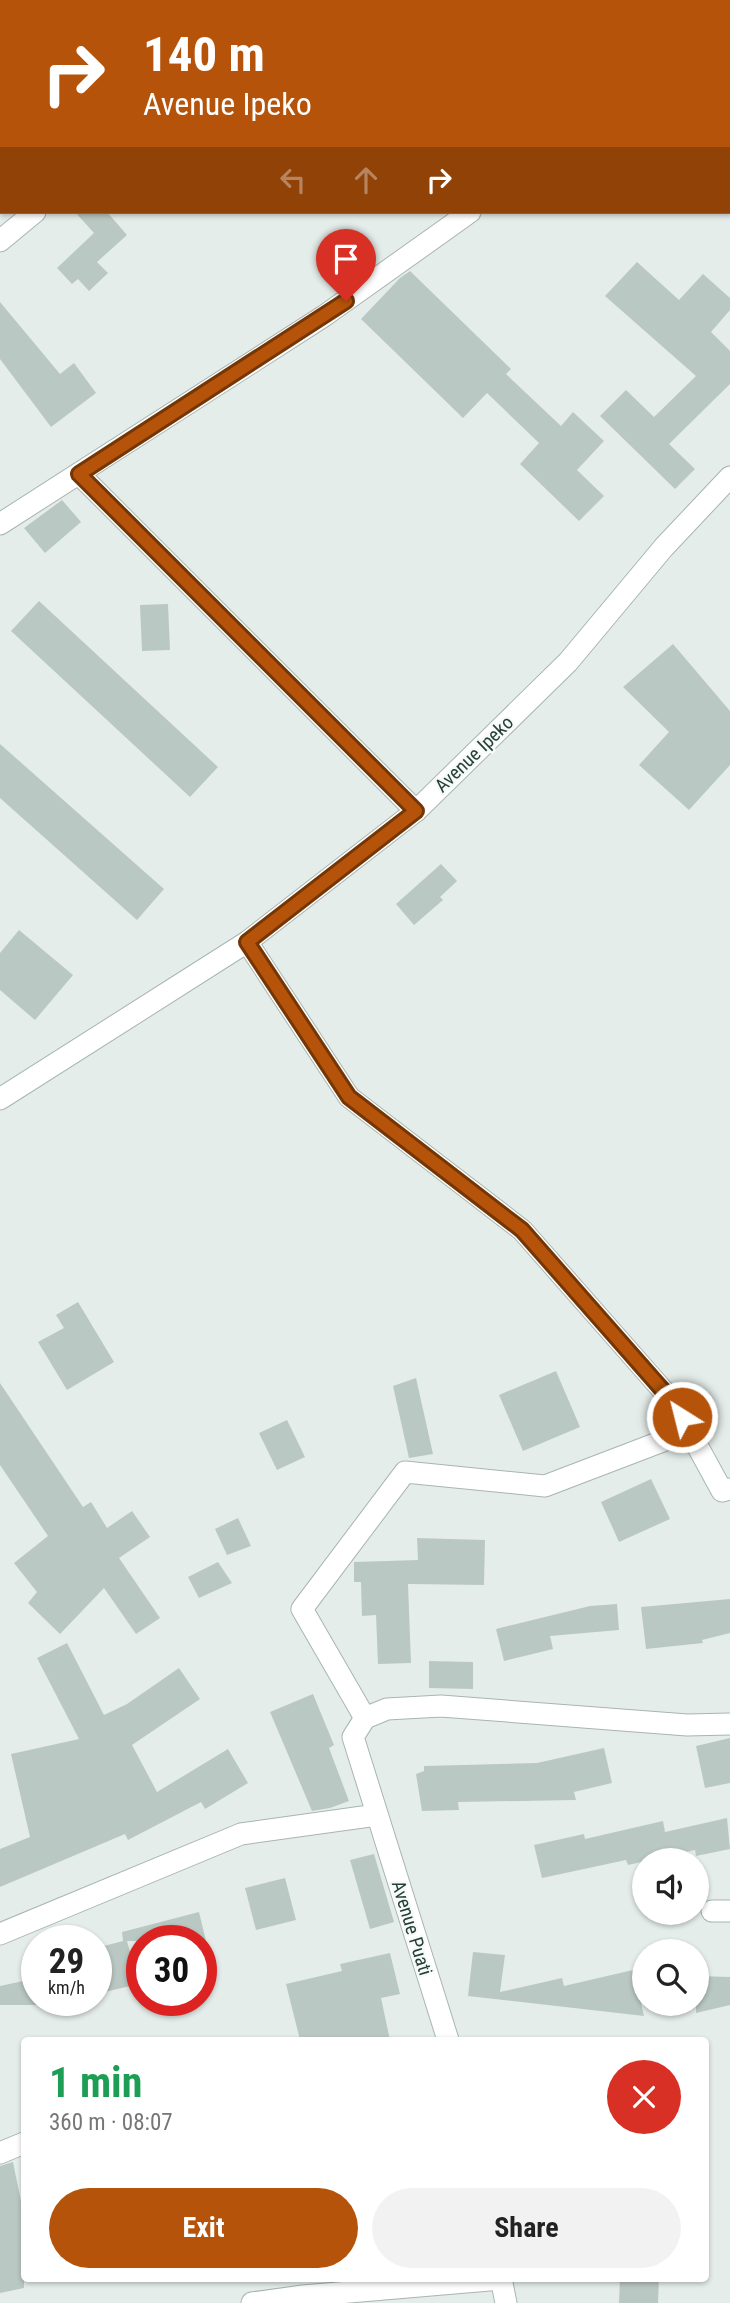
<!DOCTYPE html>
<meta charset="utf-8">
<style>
:root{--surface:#fff;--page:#f2f2f2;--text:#222;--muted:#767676;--accent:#b45309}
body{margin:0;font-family:"Roboto Condensed",sans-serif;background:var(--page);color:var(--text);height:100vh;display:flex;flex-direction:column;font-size:26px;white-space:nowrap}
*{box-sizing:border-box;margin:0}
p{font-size:23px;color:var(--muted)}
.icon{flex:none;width:38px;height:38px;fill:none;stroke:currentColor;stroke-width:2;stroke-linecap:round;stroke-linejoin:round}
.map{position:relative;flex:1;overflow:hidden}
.drawer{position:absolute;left:21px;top:2037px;width:688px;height:245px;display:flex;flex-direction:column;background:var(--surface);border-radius:7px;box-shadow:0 2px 5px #0004}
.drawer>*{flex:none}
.hud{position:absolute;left:0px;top:0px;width:732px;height:214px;box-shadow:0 2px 5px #0004;background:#b45309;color:#fff;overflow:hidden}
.fabs{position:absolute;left:632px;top:1848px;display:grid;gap:14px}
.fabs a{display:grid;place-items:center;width:77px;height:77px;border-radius:50%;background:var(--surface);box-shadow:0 2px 5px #0004;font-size:35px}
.speed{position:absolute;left:21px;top:1925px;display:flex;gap:14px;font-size:35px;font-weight:700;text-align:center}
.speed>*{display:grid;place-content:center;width:91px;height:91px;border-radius:50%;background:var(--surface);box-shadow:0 2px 5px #0004;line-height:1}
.speed small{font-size:18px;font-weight:400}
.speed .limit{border:10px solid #d22;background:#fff;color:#111}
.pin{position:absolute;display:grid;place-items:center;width:60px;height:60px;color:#fff;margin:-72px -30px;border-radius:50% 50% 50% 0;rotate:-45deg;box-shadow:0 0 7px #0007}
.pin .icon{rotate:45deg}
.me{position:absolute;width:77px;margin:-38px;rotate:324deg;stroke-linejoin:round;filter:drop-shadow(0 0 5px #0008)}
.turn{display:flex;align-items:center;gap:24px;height:147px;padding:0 28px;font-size:32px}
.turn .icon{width:91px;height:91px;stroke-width:2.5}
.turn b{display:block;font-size:49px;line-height:60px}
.lanes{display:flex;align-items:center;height:66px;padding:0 28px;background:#0003;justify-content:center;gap:35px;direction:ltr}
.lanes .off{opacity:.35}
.round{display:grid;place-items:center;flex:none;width:74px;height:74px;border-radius:37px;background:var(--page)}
.summary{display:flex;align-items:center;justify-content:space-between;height:119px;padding:0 28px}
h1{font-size:42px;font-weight:700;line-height:52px;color:#1e9e55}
.primary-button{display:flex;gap:14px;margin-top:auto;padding:14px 28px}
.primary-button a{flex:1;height:80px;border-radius:42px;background:var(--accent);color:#fff;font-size:28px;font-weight:700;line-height:80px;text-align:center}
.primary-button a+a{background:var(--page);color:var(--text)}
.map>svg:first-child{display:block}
</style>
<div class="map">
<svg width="730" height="2303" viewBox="0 0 730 2303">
<rect width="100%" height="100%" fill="#e5edea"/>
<!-- building -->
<g fill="#bac8c3">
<path d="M 75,212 L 107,212 L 127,235 L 97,262 L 108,273 L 89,291 L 78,279 L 72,284 L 57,268 L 94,233 Z"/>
<path d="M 637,262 L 679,300 L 703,274 L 730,298 L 730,310 L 711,332 L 730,351 L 730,384 L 669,444 L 695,469 L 675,489 L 600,416 L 626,390 L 654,417 L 696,376 L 605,296 Z"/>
<path d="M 410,271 L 511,369 L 506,374 L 561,426 L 573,412 L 604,441 L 577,470 L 604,496 L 579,521 L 520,464 L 539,443 L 487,393 L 463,418 L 361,319 L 400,278 Z"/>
<path d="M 0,302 L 60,374 L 74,363 L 96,393 L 51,427 L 0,359 Z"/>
<path d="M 62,500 L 81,522 L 45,553 L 24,528 Z"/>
<path d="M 39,601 L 218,767 L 190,797 L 11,631 Z"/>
<path d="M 168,604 L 170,650 L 142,651 L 140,605 Z"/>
<path d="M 673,644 L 730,711 L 730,765 L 689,810 L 639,765 L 669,732 L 623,687 Z"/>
<path d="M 0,744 L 164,889 L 137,920 L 0,798 Z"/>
<path d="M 441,864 L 457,881 L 440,897 L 443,900 L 414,925 L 396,904 Z"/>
<path d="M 19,930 L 73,975 L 35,1020 L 0,990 L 0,953 Z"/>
<path d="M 78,1302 L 114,1362 L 67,1390 L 38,1342 L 64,1328 L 56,1315 Z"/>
<path d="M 556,1371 L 580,1427 L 523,1451 L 499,1395 Z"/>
<path d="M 416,1378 L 433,1454 L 409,1458 L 393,1386 Z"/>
<path d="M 0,1383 L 83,1507 L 91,1502 L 107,1528 L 132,1511 L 150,1537 L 119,1558 L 160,1618 L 136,1634 L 104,1588 L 60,1634 L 28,1603 L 37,1592 L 14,1563 L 48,1536 L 0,1465 Z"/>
<path d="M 287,1420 L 305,1457 L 277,1470 L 259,1433 Z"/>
<path d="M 651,1479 L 670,1519 L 619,1542 L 601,1502 Z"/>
<path d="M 238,1518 L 251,1546 L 227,1555 L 215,1529 Z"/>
<path d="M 417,1538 L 485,1540 L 484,1585 L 408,1584 L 411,1663 L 378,1664 L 376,1615 L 362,1616 L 361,1582 L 354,1582 L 354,1562 L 418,1560 Z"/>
<path d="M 218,1562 L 232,1583 L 199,1598 L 188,1577 Z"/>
<path d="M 730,1599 L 730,1633 L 702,1640 L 703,1643 L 646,1649 L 641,1607 Z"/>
<path d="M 617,1604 L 619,1630 L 550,1636 L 553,1649 L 504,1661 L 496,1629 L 590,1606 Z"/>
<path d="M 67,1643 L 104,1715 L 127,1704 L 179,1668 L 200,1699 L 132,1745 L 157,1792 L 228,1749 L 248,1783 L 205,1809 L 201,1802 L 128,1840 L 125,1834 L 0,1887 L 0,1849 L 30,1837 L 11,1754 L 79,1739 L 37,1658 Z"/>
<path d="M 429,1661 L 473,1662 L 473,1689 L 429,1688 Z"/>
<path d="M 313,1694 L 334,1745 L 329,1748 L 349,1801 L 330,1808 L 312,1811 L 270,1712 Z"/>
<path d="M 730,1738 L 730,1783 L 705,1788 L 696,1746 Z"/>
<path d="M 604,1748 L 612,1783 L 574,1792 L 576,1800 L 458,1802 L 459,1810 L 422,1811 L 416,1774 L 424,1771 L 424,1766 L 537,1763 Z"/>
<path d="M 727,1818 L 730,1849 L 696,1856 L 695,1850 L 628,1865 L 626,1860 L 542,1878 L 534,1845 L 584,1834 L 585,1839 L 663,1821 L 665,1832 Z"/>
<path d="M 374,1854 L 394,1922 L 370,1929 L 350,1860 Z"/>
<path d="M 285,1878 L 296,1920 L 256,1930 L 245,1888 Z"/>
<path d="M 199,1912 L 206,1941 L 127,1941 L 139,1984 L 96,1994 L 96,1948 L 123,1941 L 122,1932 Z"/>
<path d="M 473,1952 L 505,1955 L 500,1992 L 562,1978 L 564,1986 L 633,1970 L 644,2016 L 468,1996 Z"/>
<path d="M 390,1953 L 400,1994 L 381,1998 L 390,2040 L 300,2040 L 286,1984 L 342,1971 L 340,1964 Z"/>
<path d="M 696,1976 L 730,1977 L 730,2005 L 696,2013 Z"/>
<path d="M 37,1978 L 37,2005 L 0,2005 L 0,1986 Z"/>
<path d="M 13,2162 L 24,2216 L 24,2288 L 0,2293 L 0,2166 Z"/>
<path d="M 620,2278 L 659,2278 L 658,2303 L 619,2303 Z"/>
</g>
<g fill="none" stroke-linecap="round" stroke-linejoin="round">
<defs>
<g id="street">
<path d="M 523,0 L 524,2"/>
<path d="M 278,2 L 280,0"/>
<path d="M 701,2 L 702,0"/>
<path d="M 0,241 L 35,212"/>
<path d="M 79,474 L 416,811"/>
<path d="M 0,524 L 324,316 L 470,212"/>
<path d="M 247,942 L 349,1097 L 522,1230 L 674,1403 L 722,1491 L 730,1489"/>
<path d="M 0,1099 L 247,942 L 416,811 L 568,662 L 664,547 L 730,477"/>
<path d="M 365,1718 L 302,1609 L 405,1472 L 545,1486 L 689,1431"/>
<path d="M 712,1911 L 730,1911"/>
<path d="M 0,1934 L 241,1834 L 377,1815"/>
<path d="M 448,2040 L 353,1737 L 365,1718 L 387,1709 L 441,1706 L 687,1725 L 730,1724"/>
<path d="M 0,2153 L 24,2143"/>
<path d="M 501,2278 L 506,2303"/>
<path d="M 252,2303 L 303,2296 L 501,2279"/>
</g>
</defs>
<!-- street casing -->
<use href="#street" stroke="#a8b5b1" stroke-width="23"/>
<!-- street -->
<use href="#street" stroke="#fff" stroke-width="21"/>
</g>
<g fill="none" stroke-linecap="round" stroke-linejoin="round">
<defs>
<path id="route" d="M 346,301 L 79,474 L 416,811 L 247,942 L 349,1097 L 522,1230 L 674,1403 L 682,1417"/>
</defs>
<!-- route casing -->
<use href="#route" stroke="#753606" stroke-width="18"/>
<!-- route -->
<use href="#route" stroke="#b45309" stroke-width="12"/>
</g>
<g text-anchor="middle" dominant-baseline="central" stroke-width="5" stroke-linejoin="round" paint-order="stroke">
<!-- street labels -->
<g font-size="19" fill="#253f38" stroke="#f6faf8">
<text transform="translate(474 754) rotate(-44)">Avenue Ipeko</text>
<text transform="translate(412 1928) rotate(73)">Avenue Puati</text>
</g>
</g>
</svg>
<div class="fabs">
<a><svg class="icon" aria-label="sound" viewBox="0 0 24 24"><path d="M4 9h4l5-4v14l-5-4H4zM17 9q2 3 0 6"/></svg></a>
<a><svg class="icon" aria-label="search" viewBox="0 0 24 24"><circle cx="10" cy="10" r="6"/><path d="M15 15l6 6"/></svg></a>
</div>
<div class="speed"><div>29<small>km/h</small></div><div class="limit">30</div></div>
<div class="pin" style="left:346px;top:301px;background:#d93025"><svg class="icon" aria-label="arrive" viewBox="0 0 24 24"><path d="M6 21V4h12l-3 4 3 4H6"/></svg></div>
<svg class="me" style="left:682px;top:1417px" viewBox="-20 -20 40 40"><circle r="17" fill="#b45309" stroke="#fff" stroke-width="3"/><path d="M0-11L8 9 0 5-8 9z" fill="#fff"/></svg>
<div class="hud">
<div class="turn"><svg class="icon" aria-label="right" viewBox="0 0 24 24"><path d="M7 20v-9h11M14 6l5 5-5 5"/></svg><div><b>140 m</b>Avenue Ipeko</div></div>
<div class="lanes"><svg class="icon off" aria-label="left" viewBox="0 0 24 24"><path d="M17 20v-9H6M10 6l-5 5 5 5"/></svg><svg class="icon off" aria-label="ahead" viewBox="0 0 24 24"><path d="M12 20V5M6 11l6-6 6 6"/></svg><svg class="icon" aria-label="right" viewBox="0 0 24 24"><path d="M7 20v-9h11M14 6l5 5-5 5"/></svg></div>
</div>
<section class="drawer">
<div class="summary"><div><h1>1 min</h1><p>360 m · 08:07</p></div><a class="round" style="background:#d93025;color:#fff"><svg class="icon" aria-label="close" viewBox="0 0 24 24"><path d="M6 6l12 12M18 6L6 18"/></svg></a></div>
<div class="primary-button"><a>Exit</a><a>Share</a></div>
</section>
</div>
